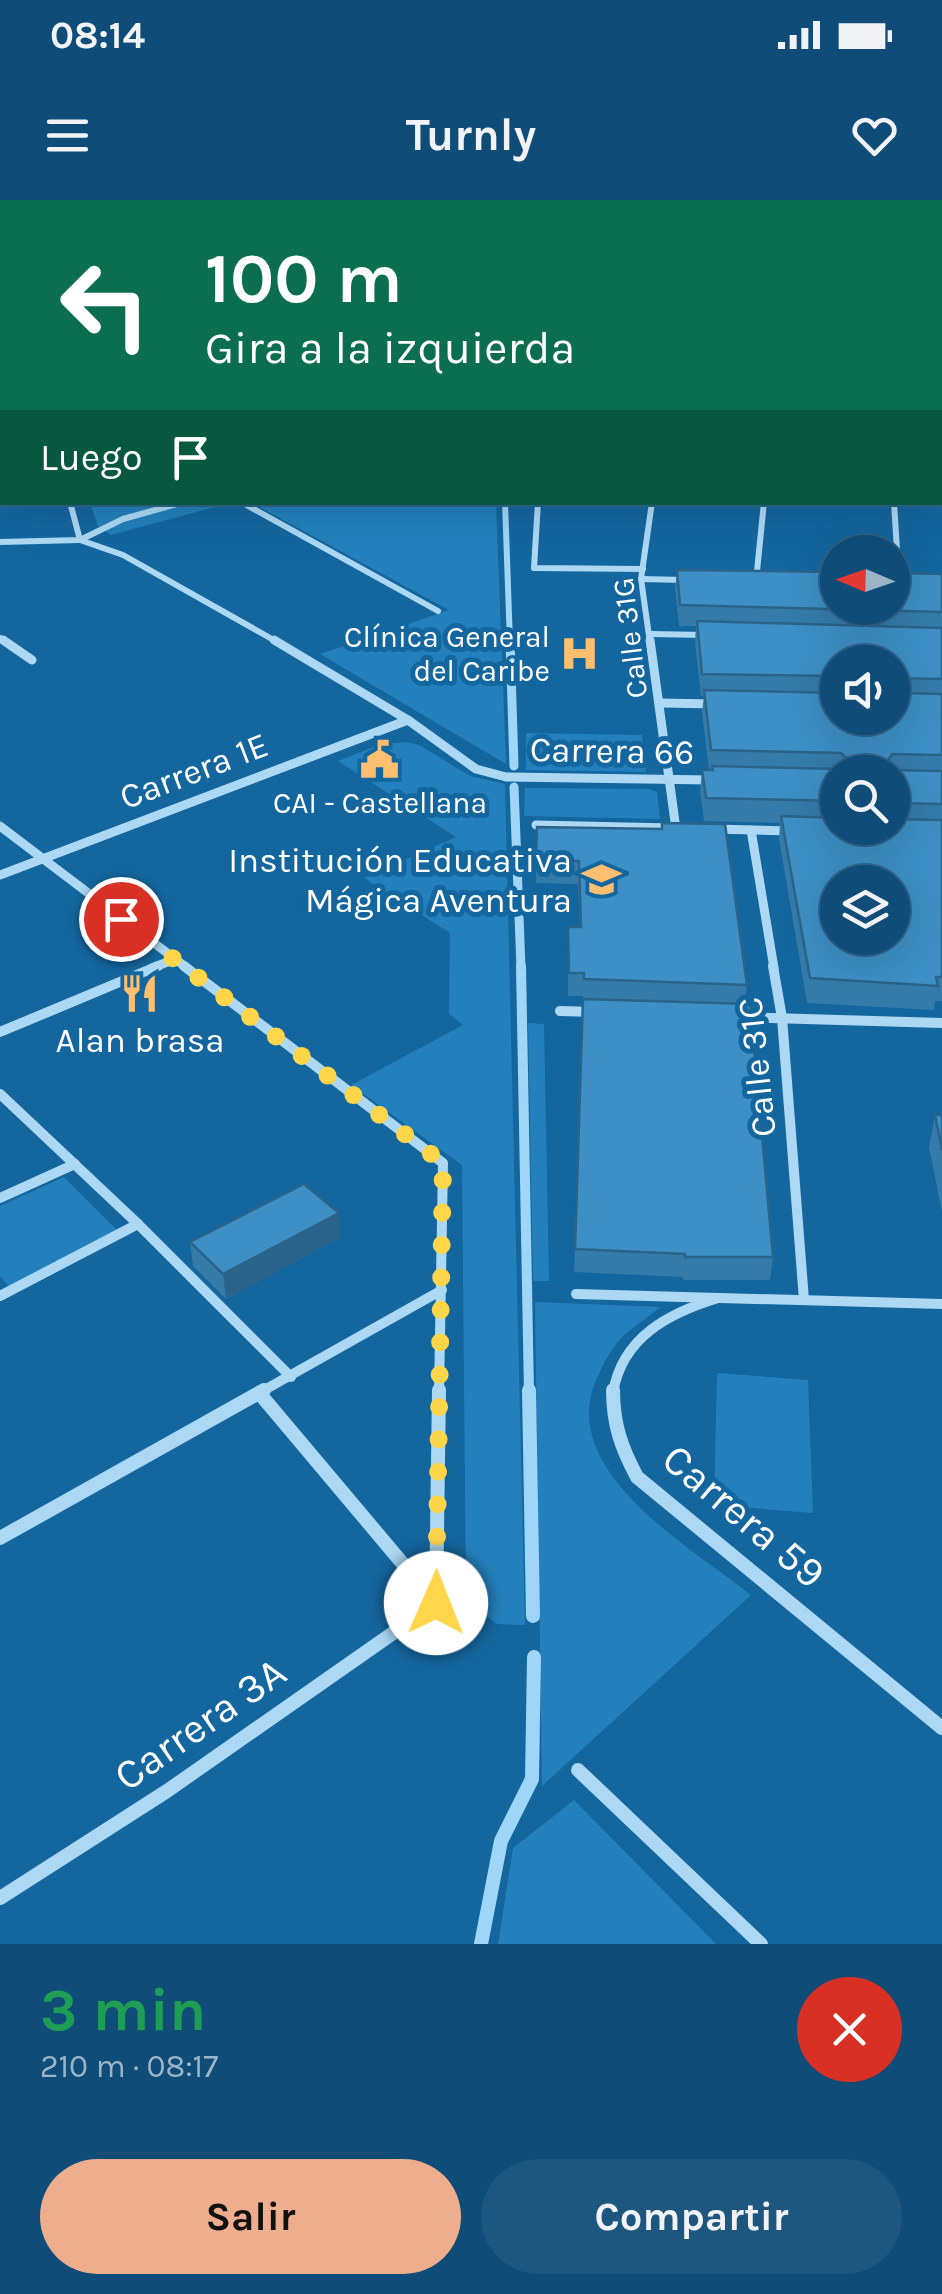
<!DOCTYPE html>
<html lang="es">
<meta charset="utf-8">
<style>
:root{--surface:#0f4c77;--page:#1d567f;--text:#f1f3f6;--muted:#9bb4c6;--line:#2f6389;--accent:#eead8d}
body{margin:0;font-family:Karla,sans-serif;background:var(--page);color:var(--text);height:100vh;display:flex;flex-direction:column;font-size:38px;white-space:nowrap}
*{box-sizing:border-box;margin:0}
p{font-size:32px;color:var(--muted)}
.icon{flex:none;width:55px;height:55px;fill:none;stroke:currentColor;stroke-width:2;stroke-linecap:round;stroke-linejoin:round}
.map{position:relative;height:1744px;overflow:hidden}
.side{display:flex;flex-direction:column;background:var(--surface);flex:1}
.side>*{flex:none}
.guide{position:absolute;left:0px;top:0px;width:942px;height:305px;box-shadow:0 10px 40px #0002,0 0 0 2px var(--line);background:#0b6e4f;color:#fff;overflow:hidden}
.needle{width:65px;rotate:272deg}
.controls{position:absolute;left:820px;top:335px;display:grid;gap:20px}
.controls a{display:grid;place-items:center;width:90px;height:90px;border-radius:50%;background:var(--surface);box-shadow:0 10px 40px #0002,0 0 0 2px var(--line);font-size:50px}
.pin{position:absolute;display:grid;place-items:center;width:85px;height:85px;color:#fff;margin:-42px;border:5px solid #fff;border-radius:50%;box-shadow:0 2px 10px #0007}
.me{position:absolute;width:110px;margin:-55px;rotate:1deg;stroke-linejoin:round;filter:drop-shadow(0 0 8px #0008)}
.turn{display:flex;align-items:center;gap:35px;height:210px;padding:0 40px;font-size:45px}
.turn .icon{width:130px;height:130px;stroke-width:2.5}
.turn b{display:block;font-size:70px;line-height:85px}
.then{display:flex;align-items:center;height:95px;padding:0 40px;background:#0003;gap:20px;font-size:38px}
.round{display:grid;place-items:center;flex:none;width:105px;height:105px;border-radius:52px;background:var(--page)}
.headline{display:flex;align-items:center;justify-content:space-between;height:170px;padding:0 40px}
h1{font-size:60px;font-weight:700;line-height:75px;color:#1e9e55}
.button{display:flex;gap:20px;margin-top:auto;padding:20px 40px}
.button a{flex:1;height:115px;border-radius:60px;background:var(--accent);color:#111;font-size:40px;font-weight:700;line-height:115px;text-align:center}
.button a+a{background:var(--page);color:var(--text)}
.status{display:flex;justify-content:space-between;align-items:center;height:70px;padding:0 50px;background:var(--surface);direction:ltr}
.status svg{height:28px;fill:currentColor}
header{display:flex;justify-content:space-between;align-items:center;height:130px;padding:0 40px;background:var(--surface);font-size:45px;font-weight:700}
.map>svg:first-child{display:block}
</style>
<div class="status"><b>08:14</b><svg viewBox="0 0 49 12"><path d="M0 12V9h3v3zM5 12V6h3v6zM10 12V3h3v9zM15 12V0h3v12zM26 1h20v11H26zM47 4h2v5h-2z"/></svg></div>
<header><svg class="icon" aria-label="menu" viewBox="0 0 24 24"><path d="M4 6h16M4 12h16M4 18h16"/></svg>Turnly<svg class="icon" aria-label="heart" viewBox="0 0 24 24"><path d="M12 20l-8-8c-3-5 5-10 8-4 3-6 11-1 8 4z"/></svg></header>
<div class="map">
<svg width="942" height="1744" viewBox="0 0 942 1744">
<rect width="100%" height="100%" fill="#14669f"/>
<!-- green -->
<g fill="#2380bc">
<path d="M 90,303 L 230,303 L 111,335 L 98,326 Z"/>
<path d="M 252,303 L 496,303 L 506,564 L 320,454 L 449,410 Z"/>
<path d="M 526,533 L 642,535 L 646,572 L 526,570 Z"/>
<path d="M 406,542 L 419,545 L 470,576 L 505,584 L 525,1425 L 496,1424 L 466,1398 L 462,965 L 351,885 L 463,825 L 449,814 L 450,733 L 364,678 L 456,637 L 338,561 L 381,544 Z"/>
<path d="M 525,588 L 648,589 L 657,592 L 660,619 L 524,616 Z"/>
<path d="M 528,823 L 544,824 L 549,1081 L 533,1081 Z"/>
<path d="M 64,977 L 120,1033 L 9,1087 L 0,1076 L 0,1006 Z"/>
<path d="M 535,1102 L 661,1107 C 649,1116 636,1125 624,1135 C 613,1146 605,1160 599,1174 C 551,1268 688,1345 751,1395 L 542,1586 Z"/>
<path d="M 717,1173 L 808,1180 L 813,1313 L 714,1305 Z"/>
<path d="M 574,1600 L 716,1744 L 498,1744 L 513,1648 Z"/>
</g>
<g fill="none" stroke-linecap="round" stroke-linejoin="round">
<!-- stream-far3 -->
<path stroke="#9fd5f6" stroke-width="6" d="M 505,302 L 510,443"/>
<!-- stream-far2 -->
<g stroke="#9fd5f6" stroke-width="9">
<path d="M 510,440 L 514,566"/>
<path d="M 514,587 L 521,768"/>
</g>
<!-- stream-far1 -->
<path stroke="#9fd5f6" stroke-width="10" d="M 521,766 L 529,1193"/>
<!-- stream -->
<g stroke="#9fd5f6" stroke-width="14">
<path d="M 529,1190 L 533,1416"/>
<path d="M 481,1744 L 501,1641 L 532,1579 L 534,1457"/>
</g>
<!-- street-far4 -->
<g stroke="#acd8f4" stroke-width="5">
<path d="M 430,0 L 439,2"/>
<path d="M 708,0 L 719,2"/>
<path d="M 175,2 L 201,0"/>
<path d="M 582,2 L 592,0"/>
<path d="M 835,2 L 843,0"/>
</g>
<!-- street-far3 -->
<g stroke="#acd8f4" stroke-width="6">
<path d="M 70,302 L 80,340 L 123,355 L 279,443"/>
<path d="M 241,302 L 438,411"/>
<path d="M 538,302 L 534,368 L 643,369"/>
<path d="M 894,302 L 899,383"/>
<path d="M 0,342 L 80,340 L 123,319 L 184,302"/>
<path d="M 641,379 L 685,380"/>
<path d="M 756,381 L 764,302"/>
<path d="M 651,434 L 705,435"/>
<path d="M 0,438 L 7,443"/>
<path d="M 650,443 L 641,379 L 652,302"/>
</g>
<!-- street-far2 -->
<g stroke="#acd8f4" stroke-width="9">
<path d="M 3,440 L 32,460"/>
<path d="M 274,440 L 408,520 L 476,569 L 506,577 L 711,580"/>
<path d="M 650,440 L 676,629"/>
<path d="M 660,503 L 717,504"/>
<path d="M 536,625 L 671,628"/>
<path d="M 0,626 L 187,768"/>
<path d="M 713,629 L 791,631"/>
<path d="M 751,630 L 774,768"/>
<path d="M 0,675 L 408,520"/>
<path d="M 152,768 L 175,759"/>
</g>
<!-- street-far1 -->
<g stroke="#acd8f4" stroke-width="10">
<path d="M 184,766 L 443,963 L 439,1193"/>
<path d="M 773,766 L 782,818 L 804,1100"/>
<path d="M 560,811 L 596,812"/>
<path d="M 738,817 L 942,823"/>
<path d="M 0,832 L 158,766"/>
<path d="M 0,894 L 138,1024 L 291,1177"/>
<path d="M 0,998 L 75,964"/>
<path d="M 576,1094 L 942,1104"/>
<path d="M 0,1096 L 138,1024"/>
<path d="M 259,1193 L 442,1090"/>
<path d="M 613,1193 C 622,1137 669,1113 718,1098"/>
</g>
<!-- street -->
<g stroke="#acd8f4" stroke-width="14">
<path d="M 613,1190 C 613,1224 621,1247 637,1277 L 942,1528"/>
<path d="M 260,1194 L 435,1402"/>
<path d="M 0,1338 L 264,1190"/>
<path d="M 436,1403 L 439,1190"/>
<path d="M 578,1570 L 761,1744"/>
<path d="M 0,1698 L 167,1591 L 436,1403"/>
</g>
</g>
<!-- wall -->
<g fill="#347ba9" fill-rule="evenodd">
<path d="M 677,370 L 942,374 L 942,801 L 935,801 L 934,810 L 807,803 L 779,639 L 780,623 L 704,621 L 700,592 L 702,570 L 709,570 L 702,512 L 704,496 L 701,496 L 695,442 L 696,426 L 679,426 L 675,389 ZM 838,462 L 892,462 L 892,518 L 838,518 ZM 838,572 L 892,572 L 892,628 L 838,628 Z"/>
<path d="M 662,623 L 747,785 L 745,804 L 773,1057 L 770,1080 L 683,1080 L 683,1077 L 574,1072 L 583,796 L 568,796 L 568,727 L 580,727 L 578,684 L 536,683 L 537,627 L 661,629 Z"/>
<path d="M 935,915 L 942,915 L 942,1012 L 929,947 Z"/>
<path d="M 340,1037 L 226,1099 L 193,1066 L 190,1042 Z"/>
</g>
<!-- shaded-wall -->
<path fill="#2b648a" d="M 339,1013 L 340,1037 L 226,1099 L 223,1074 Z"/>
<!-- building -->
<g fill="#3d8fc5" stroke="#2b648a" stroke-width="2.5" fill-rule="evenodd">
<path d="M 677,370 L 838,372 L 838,408 L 892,408 L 892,373 L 942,374 L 942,412 L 680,405 Z"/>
<path d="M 697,421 L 942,428 L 942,479 L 892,478 L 892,462 L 838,462 L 838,476 L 702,474 Z"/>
<path d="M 704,490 L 838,493 L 838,518 L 892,518 L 892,492 L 894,493 L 942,494 L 942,555 L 892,554 L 887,562 L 894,570 L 942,571 L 942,604 L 892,603 L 892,572 L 838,572 L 838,601 L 706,598 L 702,570 L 713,570 L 712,566 L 841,569 L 849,560 L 841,553 L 711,550 Z"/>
<path d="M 781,616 L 838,618 L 838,628 L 892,628 L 892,619 L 942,620 L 942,777 L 936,777 L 938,786 L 810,778 ZM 838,682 L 892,682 L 892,738 L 838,738 Z"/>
<path d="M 662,623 L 725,624 L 747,785 L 584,779 L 584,773 L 569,773 L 568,727 L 581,727 L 579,661 L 536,660 L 537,627 L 662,629 Z"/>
<path d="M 583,799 L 750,804 L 773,1057 L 685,1057 L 685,1054 L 575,1049 Z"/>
<path d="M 935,915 L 942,915 L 942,950 Z"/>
<path d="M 304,984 L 339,1013 L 223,1074 L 190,1042 Z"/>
</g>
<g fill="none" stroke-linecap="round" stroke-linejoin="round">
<!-- route -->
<path stroke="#ffd54a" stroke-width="18" stroke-dasharray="0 32.4" d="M 121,719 L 443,963 L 436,1403"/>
</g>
<!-- icons -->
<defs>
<symbol id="hospital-bare" viewBox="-9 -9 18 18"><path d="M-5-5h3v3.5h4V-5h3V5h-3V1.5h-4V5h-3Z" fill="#ffbf6f" stroke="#14669f" stroke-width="2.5" paint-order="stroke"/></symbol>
<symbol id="civic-bare" viewBox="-9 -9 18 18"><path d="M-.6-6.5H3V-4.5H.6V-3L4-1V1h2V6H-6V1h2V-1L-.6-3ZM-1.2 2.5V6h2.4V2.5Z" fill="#ffbf6f" stroke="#14669f" stroke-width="2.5" paint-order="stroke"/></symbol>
<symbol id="school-bare" viewBox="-9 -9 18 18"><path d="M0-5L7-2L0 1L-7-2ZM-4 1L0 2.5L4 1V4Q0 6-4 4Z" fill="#ffbf6f" stroke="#14669f" stroke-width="2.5" paint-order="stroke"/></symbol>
<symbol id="restaurant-bare" viewBox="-9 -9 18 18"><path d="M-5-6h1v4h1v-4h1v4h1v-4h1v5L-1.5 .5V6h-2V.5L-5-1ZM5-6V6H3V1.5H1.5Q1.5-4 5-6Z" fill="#ffbf6f" stroke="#14669f" stroke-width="2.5" paint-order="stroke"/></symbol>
</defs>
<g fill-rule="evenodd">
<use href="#hospital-bare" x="552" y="426" width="55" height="55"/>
<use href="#civic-bare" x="352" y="532" width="55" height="55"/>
<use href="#school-bare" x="574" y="652" width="55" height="55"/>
<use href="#restaurant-bare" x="112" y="766" width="55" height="55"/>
</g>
<g text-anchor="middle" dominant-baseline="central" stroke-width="10" stroke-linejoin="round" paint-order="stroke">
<!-- far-poi labels -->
<g font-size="30" fill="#fff" stroke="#14669f" text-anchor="end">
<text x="550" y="437">Clínica General<tspan x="550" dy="34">del Caribe</tspan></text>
<text x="380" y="603" text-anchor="middle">CAI - Castellana</text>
</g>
<!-- far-street labels -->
<g font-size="30" fill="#fff" stroke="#14669f">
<text transform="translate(630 438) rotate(-97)">Calle 31G</text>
</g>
<!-- street labels -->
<g font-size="35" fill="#fff" stroke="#14669f">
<text transform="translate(612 551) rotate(1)">Carrera 66</text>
<text transform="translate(194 571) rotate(-21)">Carrera 1E</text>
<text transform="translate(757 867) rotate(-96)">Calle 31C</text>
</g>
<!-- poi labels -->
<g font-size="35" fill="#fff" stroke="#14669f" text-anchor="end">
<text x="572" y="660">Institución Educativa<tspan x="572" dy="40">Mágica Aventura</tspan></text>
<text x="140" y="840" text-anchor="middle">Alan brasa</text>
</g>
<!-- near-street labels -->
<g font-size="42" fill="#fff" stroke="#14669f">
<text transform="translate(744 1316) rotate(40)">Carrera 59</text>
<text transform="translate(200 1524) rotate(-35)">Carrera 3A</text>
</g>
</g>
</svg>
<div class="controls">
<a><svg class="needle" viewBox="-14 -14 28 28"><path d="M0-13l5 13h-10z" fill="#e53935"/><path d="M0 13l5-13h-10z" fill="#9bb4c6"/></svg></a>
<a><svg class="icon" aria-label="sound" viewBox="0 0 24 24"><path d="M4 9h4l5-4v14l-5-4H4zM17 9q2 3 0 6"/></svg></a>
<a><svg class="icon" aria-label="search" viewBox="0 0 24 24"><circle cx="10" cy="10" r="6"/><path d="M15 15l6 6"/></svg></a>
<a><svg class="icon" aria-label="layers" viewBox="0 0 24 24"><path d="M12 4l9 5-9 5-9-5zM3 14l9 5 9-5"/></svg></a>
</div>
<div class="pin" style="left:121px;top:719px;background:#d93025"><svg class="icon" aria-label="arrive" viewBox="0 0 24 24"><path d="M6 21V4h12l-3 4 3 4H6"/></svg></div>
<svg class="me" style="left:436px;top:1403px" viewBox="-20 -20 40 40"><circle r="19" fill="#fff"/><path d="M0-13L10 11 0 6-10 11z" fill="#ffd54a"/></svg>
<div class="guide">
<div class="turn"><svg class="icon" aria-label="left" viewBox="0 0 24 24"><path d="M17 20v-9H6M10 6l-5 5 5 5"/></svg><div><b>100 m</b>Gira a la izquierda</div></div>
<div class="then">Luego<svg class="icon" aria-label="arrive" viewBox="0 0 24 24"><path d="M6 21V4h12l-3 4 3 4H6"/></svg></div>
</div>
</div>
<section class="side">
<div class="headline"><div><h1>3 min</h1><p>210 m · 08:17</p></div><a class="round" style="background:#d93025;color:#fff"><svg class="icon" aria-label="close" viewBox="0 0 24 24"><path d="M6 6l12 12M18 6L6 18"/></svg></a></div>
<div class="button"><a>Salir</a><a>Compartir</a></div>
</section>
